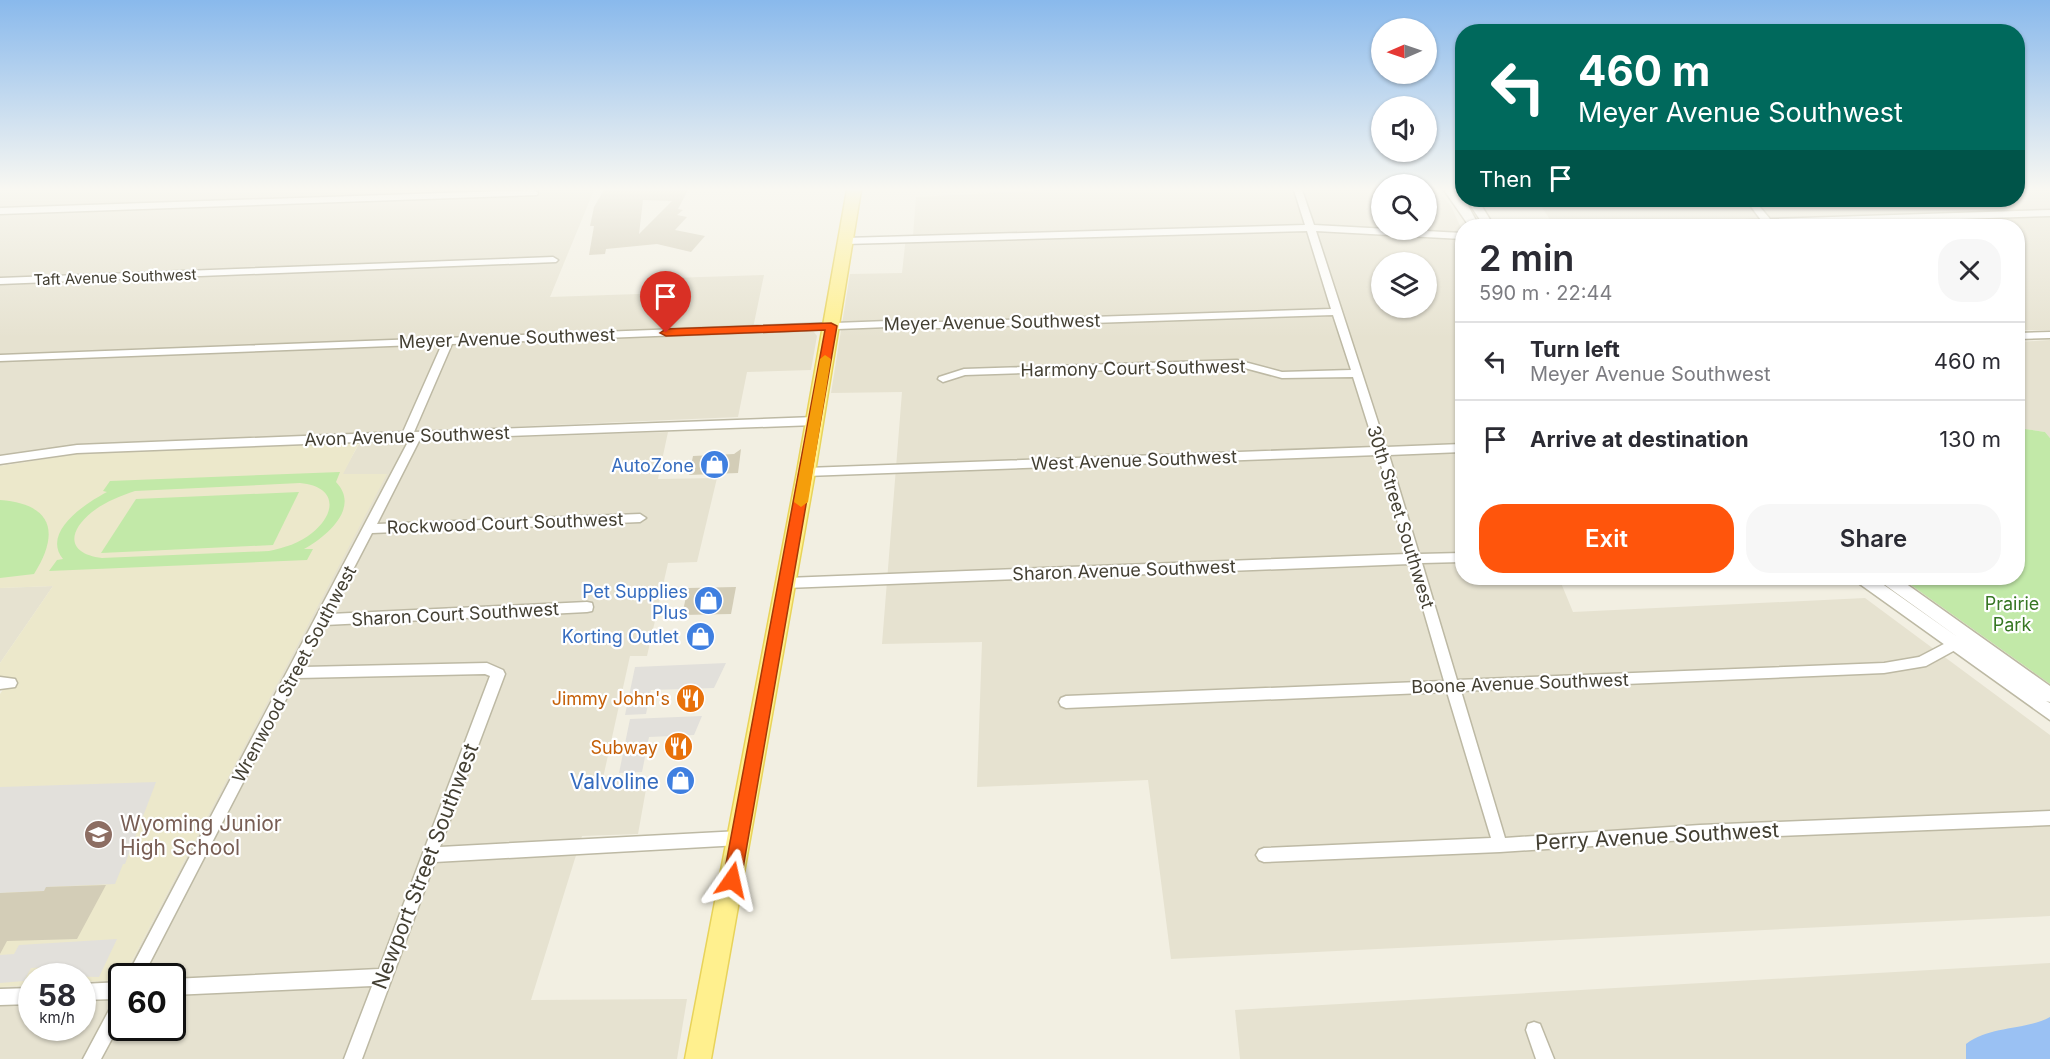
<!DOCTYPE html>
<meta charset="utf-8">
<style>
:root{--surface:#fff;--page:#f7f7f7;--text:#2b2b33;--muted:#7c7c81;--line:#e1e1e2;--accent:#ff550c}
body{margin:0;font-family:Inter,sans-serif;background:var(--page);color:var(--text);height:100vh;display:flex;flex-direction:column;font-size:22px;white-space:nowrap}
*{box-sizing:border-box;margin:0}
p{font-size:20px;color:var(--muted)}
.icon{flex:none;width:33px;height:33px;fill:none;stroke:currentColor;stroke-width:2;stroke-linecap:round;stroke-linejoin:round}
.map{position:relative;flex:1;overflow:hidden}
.side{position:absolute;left:1455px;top:219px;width:570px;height:366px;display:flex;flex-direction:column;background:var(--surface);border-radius:24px;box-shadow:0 2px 4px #0004}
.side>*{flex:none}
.banner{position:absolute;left:1455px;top:24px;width:570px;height:183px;border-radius:24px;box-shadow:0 2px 4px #0004;background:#00695c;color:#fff;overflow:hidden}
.needle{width:39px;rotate:268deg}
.buttons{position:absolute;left:1371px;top:18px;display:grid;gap:12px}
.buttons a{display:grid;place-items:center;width:66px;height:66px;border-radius:50%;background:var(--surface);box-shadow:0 2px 4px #0004;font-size:30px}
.speed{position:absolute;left:18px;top:963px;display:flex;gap:12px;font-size:30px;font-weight:700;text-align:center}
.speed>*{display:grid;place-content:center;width:78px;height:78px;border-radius:50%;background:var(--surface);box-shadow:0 2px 4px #0004;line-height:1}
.speed small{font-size:15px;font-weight:400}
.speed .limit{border:3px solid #111;border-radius:9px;background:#fff;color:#111}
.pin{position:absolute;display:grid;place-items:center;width:51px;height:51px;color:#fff;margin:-62px -26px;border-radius:50% 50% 50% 0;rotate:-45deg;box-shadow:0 0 6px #0007}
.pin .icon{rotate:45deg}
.me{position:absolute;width:66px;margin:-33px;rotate:11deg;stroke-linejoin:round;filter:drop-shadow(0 0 4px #0008)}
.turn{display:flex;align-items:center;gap:21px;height:126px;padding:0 24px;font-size:27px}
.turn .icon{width:78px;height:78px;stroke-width:2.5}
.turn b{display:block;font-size:42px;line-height:51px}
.then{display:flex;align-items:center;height:57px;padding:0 24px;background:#0003;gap:12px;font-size:22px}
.round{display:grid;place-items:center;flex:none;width:63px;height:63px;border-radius:24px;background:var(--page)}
.headline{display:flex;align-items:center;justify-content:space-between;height:102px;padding:0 24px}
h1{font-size:36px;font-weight:600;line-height:45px}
.action{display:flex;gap:12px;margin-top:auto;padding:12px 24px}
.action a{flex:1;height:69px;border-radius:24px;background:var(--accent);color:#fff;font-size:24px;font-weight:600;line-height:69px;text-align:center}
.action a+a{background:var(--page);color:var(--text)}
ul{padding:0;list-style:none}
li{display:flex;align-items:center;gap:18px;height:78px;padding:0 24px;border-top:2px solid var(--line)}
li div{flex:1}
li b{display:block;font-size:22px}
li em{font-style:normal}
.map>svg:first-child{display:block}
</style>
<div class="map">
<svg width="2050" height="1059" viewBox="0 0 2050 1059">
<rect width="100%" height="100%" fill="#f2efe2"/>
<!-- residential -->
<g fill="#e6e2d0" fill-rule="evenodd">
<path d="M 0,190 L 594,190 L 550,297 L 667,293 L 670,278 L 764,275 L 752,333 L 802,331 L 814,332 L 817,336 L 811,370 L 747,372 L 738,417 L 416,431 L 406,441 L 668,432 L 658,479 L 717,478 L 697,562 L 668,563 L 647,656 L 630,656 L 603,778 L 648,778 L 638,834 L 582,836 L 531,1000 L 687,999 L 677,1059 L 0,1059 L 0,987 L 31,985 L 32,1028 L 82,1028 L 83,982 L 121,980 L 122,1028 L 172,1028 L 172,976 L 124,976 L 386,474 L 342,474 L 359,444 L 47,457 L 0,466 Z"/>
<path d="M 1033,190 L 1381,190 L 1382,230 L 1426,230 L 1427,190 L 1436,190 L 1451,206 L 1462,230 L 1462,578 L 1559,578 L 1573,612 L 1865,598 L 2050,735 L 2050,916 L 1171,959 L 1148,780 L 977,787 L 982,642 L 882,644 L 902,392 L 831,393 L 850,274 L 902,273 L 906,236 L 913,236 L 916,197 L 1033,191 ZM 1382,262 L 1426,262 L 1426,308 L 1382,308 Z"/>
<path d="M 2018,190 L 2050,190 L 2050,330 L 2018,330 L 2018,226 L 1560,226 L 1553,224 L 1537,200 L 2018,200 Z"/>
<path d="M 2050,340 L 2050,438 L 2045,432 L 2018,428 L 2018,342 Z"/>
<path d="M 53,586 L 0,663 L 0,588 Z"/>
<path d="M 2050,963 L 2050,1059 L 1240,1059 L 1235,1010 Z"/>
</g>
<!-- education -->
<path fill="#ece8cb" d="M 359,443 L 343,474 L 387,474 L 124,976 L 121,980 L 83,982 L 82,976 L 32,976 L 31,985 L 0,987 L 0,694 L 11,678 L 0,678 L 0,663 L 53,586 L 0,588 L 0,466 L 83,453 Z"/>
<!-- green -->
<g fill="#c2e9a8" fill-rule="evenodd">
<path d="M 2018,428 L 2045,432 L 2050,438 L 2050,684 L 1901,578 L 2018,578 Z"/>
<path d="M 340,472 L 336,482 C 361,508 326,537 304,549 L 313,549 L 307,560 L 49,571 L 57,560 L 63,559 C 41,532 86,503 107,492 L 103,491 L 110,481 ZM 300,483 C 336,486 338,512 312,533 C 300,543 284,548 269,551 L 102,558 C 67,554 67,532 92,512 C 105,502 120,496 135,491 Z"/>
<path d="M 299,492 L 273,545 L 101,553 L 136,499 Z"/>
<path d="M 0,500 C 53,504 60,533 34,574 L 0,578 Z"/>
</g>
<!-- parking -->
<g fill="#e2e0db">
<path d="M 726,663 L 714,688 L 651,690 L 646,714 L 625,715 L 635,667 Z"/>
<path d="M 702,716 L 694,735 L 649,737 L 642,772 L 619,773 L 630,719 Z"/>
<path d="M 156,782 L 125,864 L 123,864 L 115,884 L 47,887 L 44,891 L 0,893 L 0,787 Z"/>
<path d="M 117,939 L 99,977 L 63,976 L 67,966 L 31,968 L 24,981 L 0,983 L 0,955 L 14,954 L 19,945 Z"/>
</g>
<!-- water -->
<path fill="#9ac1f3" d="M 2050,1017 L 2050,1059 L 1966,1059 L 1966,1044 C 1991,1025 2024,1031 2050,1017 Z"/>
<!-- building -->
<g fill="#d3cdb7" fill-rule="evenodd">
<path d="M 604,190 L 688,190 L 678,209 L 683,210 L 677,215 L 687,217 L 675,230 L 705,236 L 691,252 L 657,244 L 606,249 L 605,254 L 589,255 L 594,226 L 590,226 L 594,207 ZM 643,200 L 672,201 L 639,234 Z"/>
<path d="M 741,449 L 738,473 L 689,475 L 693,456 L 734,454 Z"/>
<path d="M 736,587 L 731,614 L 682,615 L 688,588 Z"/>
<path d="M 106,885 L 77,939 L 7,941 L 0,954 L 0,893 L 44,891 L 46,887 Z"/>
</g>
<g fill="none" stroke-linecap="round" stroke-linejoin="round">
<defs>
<g id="minor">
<path d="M 534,190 L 538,193 L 537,195 L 0,214 L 0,208 Z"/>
<path d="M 1294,190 L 1302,190 L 1314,225 L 1462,233 L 1462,239 L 1316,231 L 1386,447 L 1462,444 L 1462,452 L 1389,455 L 1419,554 L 1462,553 L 1462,562 L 1422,563 L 1457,680 L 1884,663 L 1919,657 L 1963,634 L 1968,635 L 1970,639 L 1968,643 L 1926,666 L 1884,673 L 1461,691 L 1505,838 L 1700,825 L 2050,811 L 2050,825 L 1700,839 L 1500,852 L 1264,862 L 1259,860 L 1256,855 L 1259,850 L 1264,848 L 1491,838 L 1447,692 L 1066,708 L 1061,706 L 1059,702 L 1061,698 L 1066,696 L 1444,681 L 1410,564 L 786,588 L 782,586 L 780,583 L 782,580 L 786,578 L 1407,554 L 1378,455 L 806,476 L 800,472 L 806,468 L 1375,447 L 1353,377 L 1282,378 L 1237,366 L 965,375 L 943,382 L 938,379 L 939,377 L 964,369 L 1237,360 L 1282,372 L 1351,370 L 1333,315 L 939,328 L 888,327 L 452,344 L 414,432 L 815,417 L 820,421 L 815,425 L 420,439 L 377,524 L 640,514 L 646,518 L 640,522 L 372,533 L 330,614 L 587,602 L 592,603 L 593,607 L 592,611 L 587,612 L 325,625 L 303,667 L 487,663 L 503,670 L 505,674 L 440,847 L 740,831 L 745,833 L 747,838 L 745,843 L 740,845 L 435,862 L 362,1059 L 344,1059 L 372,986 L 172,995 L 172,979 L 379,969 L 490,676 L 485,674 L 297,678 L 143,976 L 127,976 L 409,440 L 77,453 L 0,464 L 0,456 L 77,445 L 403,432 L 442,344 L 0,361 L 0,355 L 888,321 L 939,322 L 1331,309 L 1307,231 L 845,244 L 840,241 L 845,238 L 1305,225 Z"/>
<path d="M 1746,200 L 1754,200 L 1770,219 L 2050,210 L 2050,216 L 1775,225 L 1775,226 L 1649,226 L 1654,223 L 1761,220 Z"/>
<path d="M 553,257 L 558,260 L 556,262 L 0,284 L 0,278 Z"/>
<path d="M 2050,332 L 2050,338 L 2018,339 L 2018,333 Z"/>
<path d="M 0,677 L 15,679 L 17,683 L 15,687 L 0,689 Z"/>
<path d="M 122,982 L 122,1020 L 101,1059 L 83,1059 L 115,999 L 82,1000 L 82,984 Z"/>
<path d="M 32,988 L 32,1004 L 0,1005 L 0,989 Z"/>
<path d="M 1534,1022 L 1540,1024 L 1554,1059 L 1536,1059 L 1526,1030 L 1528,1024 Z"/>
</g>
<g id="tertiary">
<path d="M 1444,190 L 1455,190 L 1466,202 L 1479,226 L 1469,226 Z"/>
<path d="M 1467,200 L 1478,200 L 1494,226 L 1484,226 Z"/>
<path d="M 1855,578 L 1874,578 L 1959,638 L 1881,582 L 1879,578 L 1898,578 L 2050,686 L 2050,702 L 2046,701 L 2050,703 L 2050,720 L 1857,582 Z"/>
</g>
<path id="primary" d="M 847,190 L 861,190 L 815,472 L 711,1059 L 685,1059 L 797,472 Z"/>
</defs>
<!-- minor casing -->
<use href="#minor" stroke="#bdb9a4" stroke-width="3"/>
<!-- tertiary casing -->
<use href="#tertiary" stroke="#bdb9a4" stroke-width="3"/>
<!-- primary casing -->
<use href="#primary" stroke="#e8d35a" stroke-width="3"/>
<!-- minor -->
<use href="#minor" fill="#fff" fill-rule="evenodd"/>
<!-- tertiary -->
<use href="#tertiary" fill="#fff" fill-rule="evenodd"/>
<!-- primary -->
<use href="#primary" fill="#fff08e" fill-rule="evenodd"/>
</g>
<!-- sky -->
<linearGradient id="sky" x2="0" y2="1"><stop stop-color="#89b9ec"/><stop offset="0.56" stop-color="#f9f8f2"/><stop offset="1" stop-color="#f9f8f2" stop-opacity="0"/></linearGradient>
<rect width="2050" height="338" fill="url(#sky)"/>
<!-- route -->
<path fill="#ff550c" stroke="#a63708" stroke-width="1.5" d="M 831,323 L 837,326 L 741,880 L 738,886 L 732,888 L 726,886 L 723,880 L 825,330 L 666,336 L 660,333 L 666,329 Z"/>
<!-- slow -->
<path fill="#f59e0b" d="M 825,355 L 831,359 L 808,502 L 801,507 L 794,502 L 820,359 Z"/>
<!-- icons -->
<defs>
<symbol id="shop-disc" viewBox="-11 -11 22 22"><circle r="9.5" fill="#3f7fe0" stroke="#fff"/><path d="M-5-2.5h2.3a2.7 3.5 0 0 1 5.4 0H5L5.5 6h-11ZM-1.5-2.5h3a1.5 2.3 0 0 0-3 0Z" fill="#fff"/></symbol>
<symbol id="restaurant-disc" viewBox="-11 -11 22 22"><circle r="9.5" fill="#e8710a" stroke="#fff"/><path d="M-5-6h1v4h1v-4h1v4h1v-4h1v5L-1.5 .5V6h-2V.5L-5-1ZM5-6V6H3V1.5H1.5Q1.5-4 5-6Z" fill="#fff"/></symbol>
<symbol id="school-disc" viewBox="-11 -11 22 22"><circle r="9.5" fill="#8d6e63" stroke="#fff"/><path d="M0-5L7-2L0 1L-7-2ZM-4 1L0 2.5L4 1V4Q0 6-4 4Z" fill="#fff"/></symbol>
</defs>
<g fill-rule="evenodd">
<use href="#shop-disc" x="698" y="448" width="33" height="33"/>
<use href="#shop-disc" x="692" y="584" width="33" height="33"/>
<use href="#shop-disc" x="684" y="620" width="33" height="33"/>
<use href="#restaurant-disc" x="674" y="682" width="33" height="33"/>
<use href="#restaurant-disc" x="662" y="730" width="33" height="33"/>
<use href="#shop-disc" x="664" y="764" width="33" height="33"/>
<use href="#school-disc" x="82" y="818" width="33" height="33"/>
</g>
<g text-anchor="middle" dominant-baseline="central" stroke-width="4.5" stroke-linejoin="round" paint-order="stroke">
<!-- far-street labels -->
<g font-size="15" fill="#433f32" stroke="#fff">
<text transform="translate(115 277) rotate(-2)">Taft Avenue Southwest</text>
</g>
<!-- street labels -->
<g font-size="18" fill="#433f32" stroke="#fff">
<text transform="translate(992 322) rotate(-1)">Meyer Avenue Southwest</text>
<text transform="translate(507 338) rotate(-2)">Meyer Avenue Southwest</text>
<text transform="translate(1133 368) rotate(-1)">Harmony Court Southwest</text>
<text transform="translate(407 436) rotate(-2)">Avon Avenue Southwest</text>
<text transform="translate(1134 460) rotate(-2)">West Avenue Southwest</text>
<text transform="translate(1401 517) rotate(73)">30th Street Southwest</text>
<text transform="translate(505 523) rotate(-2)">Rockwood Court Southwest</text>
<text transform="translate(1124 570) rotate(-2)">Sharon Avenue Southwest</text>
<text transform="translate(455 614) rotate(-3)">Sharon Court Southwest</text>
<text transform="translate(294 674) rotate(-62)">Wrenwood Street Southwest</text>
<text transform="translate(1520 683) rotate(-2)">Boone Avenue Southwest</text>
</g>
<!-- shop labels -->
<g font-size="18" fill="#366cbe" stroke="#fff" text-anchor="end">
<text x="694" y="465">AutoZone</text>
<text x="688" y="591">Pet Supplies<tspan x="688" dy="21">Plus</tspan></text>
<text x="679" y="636">Korting Outlet</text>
</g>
<!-- park labels -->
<g font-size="18" fill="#377724" stroke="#fff">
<text x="2012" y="603">Prairie<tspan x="2012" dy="21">Park</tspan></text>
</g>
<!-- food labels -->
<g font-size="18" fill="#c56008" stroke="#fff" text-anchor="end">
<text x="670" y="698">Jimmy John's</text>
<text x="658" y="747">Subway</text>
</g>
<!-- near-shop labels -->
<g font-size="21" fill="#366cbe" stroke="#fff" text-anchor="end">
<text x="659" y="781">Valvoline</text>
</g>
<!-- near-education labels -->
<g font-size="21" fill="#785e54" stroke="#fff" text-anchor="start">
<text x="120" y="823">Wyoming Junior<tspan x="120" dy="24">High School</tspan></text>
</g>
<!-- near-street labels -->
<g font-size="21" fill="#433f32" stroke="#fff">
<text transform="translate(1657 836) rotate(-3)">Perry Avenue Southwest</text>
<text transform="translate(425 866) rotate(-69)">Newport Street Southwest</text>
</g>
</g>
</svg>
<div class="buttons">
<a><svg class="needle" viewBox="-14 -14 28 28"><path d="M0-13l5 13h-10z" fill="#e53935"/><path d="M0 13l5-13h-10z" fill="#7c7c81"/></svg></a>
<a><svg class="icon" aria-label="sound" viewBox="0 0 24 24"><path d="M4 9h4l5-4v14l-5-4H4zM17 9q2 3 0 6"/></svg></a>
<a><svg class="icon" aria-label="search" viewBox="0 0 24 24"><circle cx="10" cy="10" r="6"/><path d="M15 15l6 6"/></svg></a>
<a><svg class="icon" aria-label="layers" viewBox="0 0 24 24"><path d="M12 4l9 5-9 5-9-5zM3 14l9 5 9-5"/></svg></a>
</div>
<div class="speed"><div>58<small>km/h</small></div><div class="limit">60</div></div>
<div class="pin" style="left:666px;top:333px;background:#d93025"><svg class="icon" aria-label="arrive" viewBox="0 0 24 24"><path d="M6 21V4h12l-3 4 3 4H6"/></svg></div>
<svg class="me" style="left:732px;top:880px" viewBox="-20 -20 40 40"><path d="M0-17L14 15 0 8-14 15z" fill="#ff550c" stroke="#fff" stroke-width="4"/></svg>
<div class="banner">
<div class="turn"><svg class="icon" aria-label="left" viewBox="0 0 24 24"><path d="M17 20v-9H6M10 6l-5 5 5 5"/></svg><div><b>460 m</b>Meyer Avenue Southwest</div></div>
<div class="then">Then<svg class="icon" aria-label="arrive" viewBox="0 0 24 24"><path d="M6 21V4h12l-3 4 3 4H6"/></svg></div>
</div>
<section class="side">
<div class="headline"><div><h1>2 min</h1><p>590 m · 22:44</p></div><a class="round"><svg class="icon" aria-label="close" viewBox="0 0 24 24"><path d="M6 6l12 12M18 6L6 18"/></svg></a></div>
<ul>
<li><svg class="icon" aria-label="left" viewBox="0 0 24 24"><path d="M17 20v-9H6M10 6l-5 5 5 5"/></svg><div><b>Turn left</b><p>Meyer Avenue Southwest</p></div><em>460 m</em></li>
<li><svg class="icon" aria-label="arrive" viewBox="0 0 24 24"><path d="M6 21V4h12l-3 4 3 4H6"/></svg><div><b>Arrive at destination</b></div><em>130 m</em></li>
</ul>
<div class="action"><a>Exit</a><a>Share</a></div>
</section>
</div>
